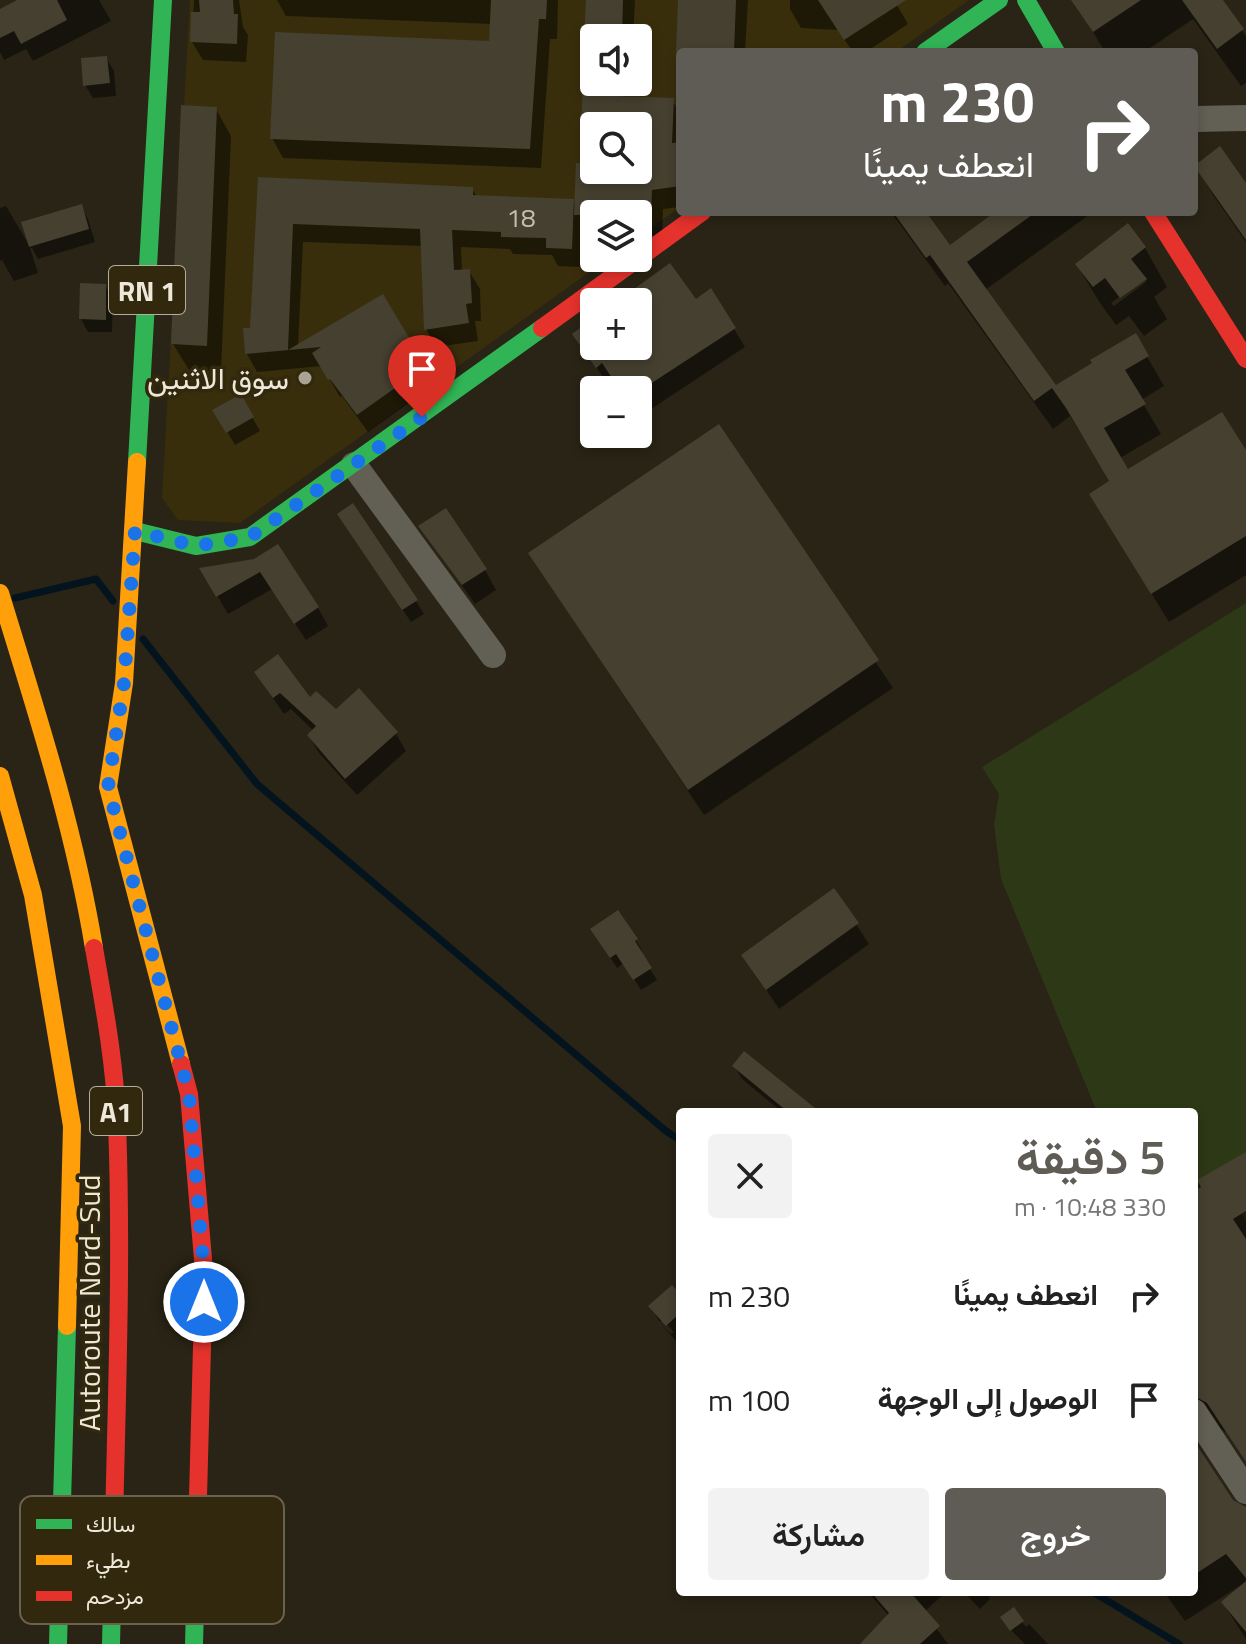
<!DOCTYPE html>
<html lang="ar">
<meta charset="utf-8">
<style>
:root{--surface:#fff;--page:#f2f2f2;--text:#222;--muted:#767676;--accent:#5f5c55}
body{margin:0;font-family:"Titillium Web",Vazirmatn,sans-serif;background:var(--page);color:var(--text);direction:rtl;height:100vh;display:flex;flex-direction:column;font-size:30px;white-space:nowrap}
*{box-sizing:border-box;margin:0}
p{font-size:26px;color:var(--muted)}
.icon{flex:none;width:44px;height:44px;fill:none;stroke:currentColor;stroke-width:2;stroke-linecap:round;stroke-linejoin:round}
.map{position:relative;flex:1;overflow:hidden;direction:ltr}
.side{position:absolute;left:676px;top:1108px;width:522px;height:488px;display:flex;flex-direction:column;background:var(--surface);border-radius:8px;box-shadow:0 4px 12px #0003;direction:rtl}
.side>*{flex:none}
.banner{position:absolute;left:676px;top:48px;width:522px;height:168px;border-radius:8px;box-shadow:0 4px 12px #0003;direction:rtl;background:#5f5c55;color:#fff;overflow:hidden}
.fabs{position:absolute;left:580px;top:24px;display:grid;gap:16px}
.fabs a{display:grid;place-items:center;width:72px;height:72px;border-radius:8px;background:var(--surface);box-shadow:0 4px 12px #0003;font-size:40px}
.pin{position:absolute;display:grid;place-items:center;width:68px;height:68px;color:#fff;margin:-82px -34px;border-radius:50% 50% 50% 0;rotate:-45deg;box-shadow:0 0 8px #0007}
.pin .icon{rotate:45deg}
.me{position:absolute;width:88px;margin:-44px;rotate:0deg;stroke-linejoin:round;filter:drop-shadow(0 0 6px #0008)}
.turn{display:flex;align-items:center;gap:28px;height:168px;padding:0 32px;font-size:36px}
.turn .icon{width:104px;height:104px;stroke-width:2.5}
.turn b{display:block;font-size:56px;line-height:68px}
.round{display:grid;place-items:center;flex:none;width:84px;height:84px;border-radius:8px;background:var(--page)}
.summary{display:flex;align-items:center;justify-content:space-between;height:136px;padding:0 32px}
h1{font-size:48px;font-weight:600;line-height:60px;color:var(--accent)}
.action{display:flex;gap:16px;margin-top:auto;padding:16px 32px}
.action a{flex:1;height:92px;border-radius:8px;background:var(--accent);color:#fff;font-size:32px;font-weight:600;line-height:92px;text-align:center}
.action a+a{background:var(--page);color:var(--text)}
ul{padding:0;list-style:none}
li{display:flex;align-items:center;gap:24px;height:104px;padding:0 32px}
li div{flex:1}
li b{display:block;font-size:30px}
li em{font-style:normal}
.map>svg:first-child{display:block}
</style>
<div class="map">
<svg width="1246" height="1644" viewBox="0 0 1246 1644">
<rect width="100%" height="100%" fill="#292415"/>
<!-- built -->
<path fill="#392e0c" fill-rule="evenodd" d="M 190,0 L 969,0 L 896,52 L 680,52 L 680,207 L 638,238 L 638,214 L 594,214 L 594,258 L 609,258 L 240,523 L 178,520 L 162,498 ZM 594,38 L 638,38 L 638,82 L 594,82 ZM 594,126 L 638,126 L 638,170 L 594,170 Z"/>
<!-- green -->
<path fill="#2d3817" d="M 1246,603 L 1246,1221 L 1241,1212 L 1194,1242 L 1194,1112 L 1097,1112 L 1001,879 L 994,825 L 999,794 L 982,767 Z"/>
<!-- shadow -->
<g fill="#0007" fill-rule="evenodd">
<path d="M 21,0 L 99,0 L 111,21 L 33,61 L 26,49 L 4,60 L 0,52 L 0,11 Z"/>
<path d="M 194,0 L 239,0 L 243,27 L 248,35 L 246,62 L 203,60 L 192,42 Z"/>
<path d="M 277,0 L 558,0 L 557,39 L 550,39 L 541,168 L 283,158 L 272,138 L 491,43 L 492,24 L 286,16 Z"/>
<path d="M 588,0 L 635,0 L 633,38 L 594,38 L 594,82 L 631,82 L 630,99 L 672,100 L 680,114 L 680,207 L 663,209 L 662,237 L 638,236 L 638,214 L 594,214 L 594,235 L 587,234 L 583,228 L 582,267 L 558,266 L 552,255 L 513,254 L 510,249 L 461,247 L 462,271 L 469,271 L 480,289 L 481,321 L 475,321 L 478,341 L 436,347 L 426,329 L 423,246 L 303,242 L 298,346 L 383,297 L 434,385 L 368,432 L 342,396 L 340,397 L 322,366 L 257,372 L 247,354 L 252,330 L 260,179 L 472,189 L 477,197 L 573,201 L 576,207 L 581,165 ZM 594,126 L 638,126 L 638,170 L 594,170 Z"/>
<path d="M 680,0 L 748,0 L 745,52 L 680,52 L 680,80 L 677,74 Z"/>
<path d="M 790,0 L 894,0 L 908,24 L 866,52 L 853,52 L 838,30 L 801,28 L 790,9 Z"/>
<path d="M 1085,0 L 1221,0 L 1246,36 L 1246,83 L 1241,86 L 1193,19 L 1144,52 L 1105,52 L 1077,5 Z"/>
<path d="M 106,58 L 114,71 L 116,96 L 93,98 L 85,85 Z"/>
<path d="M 216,109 L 231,136 L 221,372 L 189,370 L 173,344 Z"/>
<path d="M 1196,166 L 1246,187 L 1246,242 L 1213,195 Z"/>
<path d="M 6,206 L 29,245 L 81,206 L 88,219 L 95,242 L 38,259 L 32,248 L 30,248 L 38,273 L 14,281 L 2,260 L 0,261 L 0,208 Z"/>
<path d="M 891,212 L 923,212 L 949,248 L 998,212 L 1093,212 L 985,290 L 1055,388 L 1135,336 L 1164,386 L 1141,400 L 1161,434 L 1120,458 L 1128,472 L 1246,454 L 1246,575 L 1169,622 L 1108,523 L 1111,482 L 1070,416 L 1053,429 L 948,283 L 945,286 Z"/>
<path d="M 1128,226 L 1145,248 L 1167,287 L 1154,297 L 1167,319 L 1144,336 L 1129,316 L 1116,325 L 1100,303 L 1077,265 ZM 1146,277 L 1146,282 L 1114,306 L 1111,303 Z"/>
<path d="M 105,286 L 113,299 L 112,332 L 88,332 L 81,319 Z"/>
<path d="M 711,291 L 745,347 L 639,417 L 638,390 L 620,390 L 614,381 L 608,385 L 575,334 L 594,320 L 594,346 L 638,346 L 638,302 L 619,302 L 695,301 Z"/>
<path d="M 240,396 L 260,431 L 235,445 L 215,411 Z"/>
<path d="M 719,427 L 893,688 L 704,815 L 530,554 Z"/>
<path d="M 348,527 L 416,601 L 424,614 L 411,622 Z"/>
<path d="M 421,527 L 485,570 L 496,590 L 475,604 Z"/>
<path d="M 255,560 L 318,608 L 328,626 L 306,640 L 272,589 L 228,614 L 202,569 Z"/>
<path d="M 256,673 L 336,712 L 396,734 L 406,751 L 357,795 L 319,753 L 309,736 L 314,731 L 291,709 L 284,714 Z"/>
<path d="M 834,891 L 869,944 L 779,1009 L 744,956 Z"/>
<path d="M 618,913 L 636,940 L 642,951 L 640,953 L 657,980 L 641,990 L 624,963 L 617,968 L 599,940 Z"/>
<path d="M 734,1066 L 813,1112 L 782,1112 L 742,1079 Z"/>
<path d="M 1246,1156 L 1246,1462 L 1226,1432 L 1212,1425 L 1195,1436 L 1196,1447 L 1231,1501 L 1246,1509 L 1246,1639 L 1223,1603 L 1242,1587 L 1241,1585 L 1185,1621 L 1164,1592 L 1194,1592 L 1194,1185 Z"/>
<path d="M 680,1297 L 680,1339 L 677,1342 L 659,1322 L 671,1334 L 674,1332 L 664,1321 L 659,1321 L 651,1307 Z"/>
<path d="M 868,1592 L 946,1592 L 924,1612 L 948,1644 L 863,1644 L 889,1616 Z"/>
<path d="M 964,1592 L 987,1592 L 990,1599 L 980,1609 Z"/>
<path d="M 1022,1622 L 1026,1627 L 1029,1624 L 1048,1644 L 1025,1644 L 1005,1624 Z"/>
</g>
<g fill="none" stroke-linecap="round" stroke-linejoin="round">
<!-- stream -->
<g stroke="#04141e" stroke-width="7">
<path d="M 15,598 L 96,579 L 113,601"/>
<path d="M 143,639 L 257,784 L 666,1131 L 680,1140"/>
<path d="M 1093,1592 L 1179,1644"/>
</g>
</g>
<!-- building -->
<g fill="#454030">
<path d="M 17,0 L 57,0 L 67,20 L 21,44 L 14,31 L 0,38 L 0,9 Z"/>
<path d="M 199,0 L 233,0 L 234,14 L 238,14 L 237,44 L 190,42 L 191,12 L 200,12 Z"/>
<path d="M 491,0 L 547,0 L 546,19 L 539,19 L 530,149 L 270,139 L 275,32 L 489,41 Z"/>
<path d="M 586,0 L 623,0 L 622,38 L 584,38 Z"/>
<path d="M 678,0 L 736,0 L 734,52 L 676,52 Z"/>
<path d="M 818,0 L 906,0 L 844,40 Z"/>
<path d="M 1071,0 L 1141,0 L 1093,32 Z"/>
<path d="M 1182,0 L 1223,0 L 1244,29 L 1217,49 Z"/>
<path d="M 107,56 L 110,83 L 83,86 L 81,58 Z"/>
<path d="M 583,82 L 620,82 L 619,96 L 674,98 L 672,143 L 680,142 L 680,186 L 652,190 L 651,214 L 574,215 L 576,163 L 594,164 L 594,170 L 638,170 L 638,126 L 581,126 Z"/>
<path d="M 181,105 L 217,107 L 207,346 L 171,344 Z"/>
<path d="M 1220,146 L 1246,183 L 1246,240 L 1194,166 Z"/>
<path d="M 258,177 L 473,187 L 473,195 L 574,199 L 572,249 L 546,248 L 546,238 L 501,237 L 501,232 L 452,230 L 454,270 L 470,269 L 472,303 L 466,304 L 469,323 L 424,330 L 420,229 L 293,224 L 288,350 L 383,294 L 426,366 L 357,415 L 330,379 L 328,380 L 312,353 L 321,347 L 245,354 L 243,328 L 250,328 Z"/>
<path d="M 82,204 L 89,229 L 29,247 L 21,222 Z"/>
<path d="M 893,212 L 926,212 L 950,245 L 995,212 L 1036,212 L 967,262 L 1056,385 L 1092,363 L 1090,360 L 1136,333 L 1149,356 L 1125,370 L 1146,404 L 1104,428 L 1128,469 L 1222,412 L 1246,450 L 1246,536 L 1151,594 L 1089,494 L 1109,481 L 1066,408 L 1052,388 L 1034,401 L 930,255 L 926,258 Z"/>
<path d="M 1128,223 L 1146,247 L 1131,259 L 1147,279 L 1120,298 L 1105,278 L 1093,287 L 1075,264 Z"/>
<path d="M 670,263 L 696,299 L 711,288 L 736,328 L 641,390 L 620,390 L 602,363 L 596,368 L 572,334 L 594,318 L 594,346 L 638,346 L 638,302 L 616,302 Z"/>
<path d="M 80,283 L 106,284 L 106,320 L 79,319 Z"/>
<path d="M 241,394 L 254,417 L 226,433 L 212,410 Z"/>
<path d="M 719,424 L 879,660 L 688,790 L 528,553 Z"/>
<path d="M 353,503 L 418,600 L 402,610 L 337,514 Z"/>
<path d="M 446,508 L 487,569 L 462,585 L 418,526 Z"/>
<path d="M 278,544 L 319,607 L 294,624 L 260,572 L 216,597 L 199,568 L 254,559 Z"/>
<path d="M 278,654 L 310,697 L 316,691 L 336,709 L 359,688 L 398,732 L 345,779 L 307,735 L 316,726 L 280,693 L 273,698 L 254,672 Z"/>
<path d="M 834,888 L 859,923 L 766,990 L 741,955 Z"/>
<path d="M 618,910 L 638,939 L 635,941 L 652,968 L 633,980 L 616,954 L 610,958 L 590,929 Z"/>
<path d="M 744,1051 L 820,1112 L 788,1112 L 732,1066 Z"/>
<path d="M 1246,1152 L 1246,1211 L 1233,1219 L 1246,1239 L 1246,1462 L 1207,1403 L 1194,1396 L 1194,1191 L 1201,1187 L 1197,1180 Z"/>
<path d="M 672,1285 L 680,1294 L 680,1313 L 666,1326 L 648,1306 Z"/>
<path d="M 1194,1441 L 1233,1500 L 1246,1507 L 1246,1578 L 1226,1554 L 1194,1575 Z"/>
<path d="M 1246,1581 L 1246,1632 L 1221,1602 Z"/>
<path d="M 871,1592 L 910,1592 L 940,1626 L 920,1644 L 860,1644 L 889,1613 Z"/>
<path d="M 1014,1607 L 1024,1621 L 1010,1631 L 1000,1617 Z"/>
</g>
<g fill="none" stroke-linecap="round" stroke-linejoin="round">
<!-- street -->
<g stroke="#625f54" stroke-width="26">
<path d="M 1194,119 L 1246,118"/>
<path d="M 354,465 L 493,655"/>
<path d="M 1194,1412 L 1246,1491"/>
</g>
<!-- fast -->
<g stroke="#30b455" stroke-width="18">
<path d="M 1026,0 L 1056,52"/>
<path d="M 925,52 L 999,0"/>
<path d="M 137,462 L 163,0"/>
<path d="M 135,531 L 196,546 L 250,537 L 542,328"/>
<path d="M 58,1644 L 67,1326"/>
<path d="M 111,1644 L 114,1523"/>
<path d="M 194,1644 L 198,1497"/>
</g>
<!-- slow -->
<g stroke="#ff9f0a" stroke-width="18">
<path d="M 137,462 L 124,683 L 108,787 L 181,1064"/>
<path d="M 0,593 C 36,710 74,827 94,948"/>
<path d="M 0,776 L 33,895 L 72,1126 L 67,1326"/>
</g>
<!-- jam -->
<g stroke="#e5322d" stroke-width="18">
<path d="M 1153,212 L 1246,359"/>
<path d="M 542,328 L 702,212"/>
<path d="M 94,948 C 104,1005 115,1064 117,1122 C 122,1255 117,1389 114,1523"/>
<path d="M 181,1064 L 189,1094 L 204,1271 L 198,1497"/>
</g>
</g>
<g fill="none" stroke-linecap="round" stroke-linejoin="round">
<!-- route -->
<path stroke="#1a73e8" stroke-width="14" stroke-dasharray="0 25.2" d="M 204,1302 L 204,1271 L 189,1094 L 108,787 L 124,683 L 135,531 L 196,546 L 250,537 L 422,417"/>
</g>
<!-- markers -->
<circle fill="#a9a394" stroke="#31280d" stroke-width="3" cx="305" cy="378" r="8"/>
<g text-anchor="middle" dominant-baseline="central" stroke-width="7" stroke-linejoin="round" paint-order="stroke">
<!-- number labels -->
<g font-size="26" fill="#c4beaf">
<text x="521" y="217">18</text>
</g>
<!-- shield labels -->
<g fill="#31280d" stroke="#b5ae9c" stroke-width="2">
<rect x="109" y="266" width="76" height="48" rx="6"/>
<rect x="90" y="1087" width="52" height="48" rx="6"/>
</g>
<g font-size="28" font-weight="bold" fill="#eee8d9">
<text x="147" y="290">RN 1</text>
<text x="116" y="1111">A1</text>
</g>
<!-- poi labels -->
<g font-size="30" fill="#eee8d9" stroke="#31280d" text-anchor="end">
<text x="289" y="378">ﺳﻮق اﻻﺛﻨﻴﻦ</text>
</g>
<!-- street labels -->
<g font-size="30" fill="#eee8d9" stroke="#31280d">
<text transform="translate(89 1303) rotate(-90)">Autoroute Nord-Sud</text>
</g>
</g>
<!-- legend -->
<rect x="20" y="1496" width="264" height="128" rx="12" fill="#31280d" stroke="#6a624a" stroke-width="2"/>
<rect x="36" y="1519" width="36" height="10" fill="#30b455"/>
<rect x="36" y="1555" width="36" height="10" fill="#ff9f0a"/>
<rect x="36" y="1591" width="36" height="10" fill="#e5322d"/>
<g font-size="22" fill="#eee8d9">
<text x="86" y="1532">سالك</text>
<text x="86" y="1568">بطيء</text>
<text x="86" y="1604">مزدحم</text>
</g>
</svg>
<div class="fabs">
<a><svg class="icon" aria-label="sound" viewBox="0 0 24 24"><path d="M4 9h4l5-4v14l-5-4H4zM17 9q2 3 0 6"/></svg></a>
<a><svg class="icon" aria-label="search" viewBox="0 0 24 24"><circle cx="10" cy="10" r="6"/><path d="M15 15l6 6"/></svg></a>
<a><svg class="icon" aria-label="layers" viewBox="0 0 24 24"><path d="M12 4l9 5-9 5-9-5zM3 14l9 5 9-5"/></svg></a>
<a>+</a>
<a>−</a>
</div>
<div class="pin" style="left:422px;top:417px;background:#d93025"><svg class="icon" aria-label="arrive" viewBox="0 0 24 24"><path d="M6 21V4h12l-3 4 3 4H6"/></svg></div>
<svg class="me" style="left:204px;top:1302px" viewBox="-20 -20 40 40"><circle r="17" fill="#1a73e8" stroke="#fff" stroke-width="3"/><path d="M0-11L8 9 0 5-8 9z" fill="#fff"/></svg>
<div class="banner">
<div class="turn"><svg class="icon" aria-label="right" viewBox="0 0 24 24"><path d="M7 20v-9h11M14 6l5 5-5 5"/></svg><div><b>230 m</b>انعطف يمينًا</div></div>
</div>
<section class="side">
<div class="summary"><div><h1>5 دقيقة</h1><p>330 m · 10:48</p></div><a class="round"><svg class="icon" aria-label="close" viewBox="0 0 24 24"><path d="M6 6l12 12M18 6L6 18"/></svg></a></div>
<ul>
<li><svg class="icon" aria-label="right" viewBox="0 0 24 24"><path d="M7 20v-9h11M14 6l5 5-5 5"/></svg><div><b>انعطف يمينًا</b></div><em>230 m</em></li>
<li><svg class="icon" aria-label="arrive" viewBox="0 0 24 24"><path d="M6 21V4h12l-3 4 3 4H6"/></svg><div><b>الوصول إلى الوجهة</b></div><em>100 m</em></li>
</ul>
<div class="action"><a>خروج</a><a>مشاركة</a></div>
</section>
</div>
